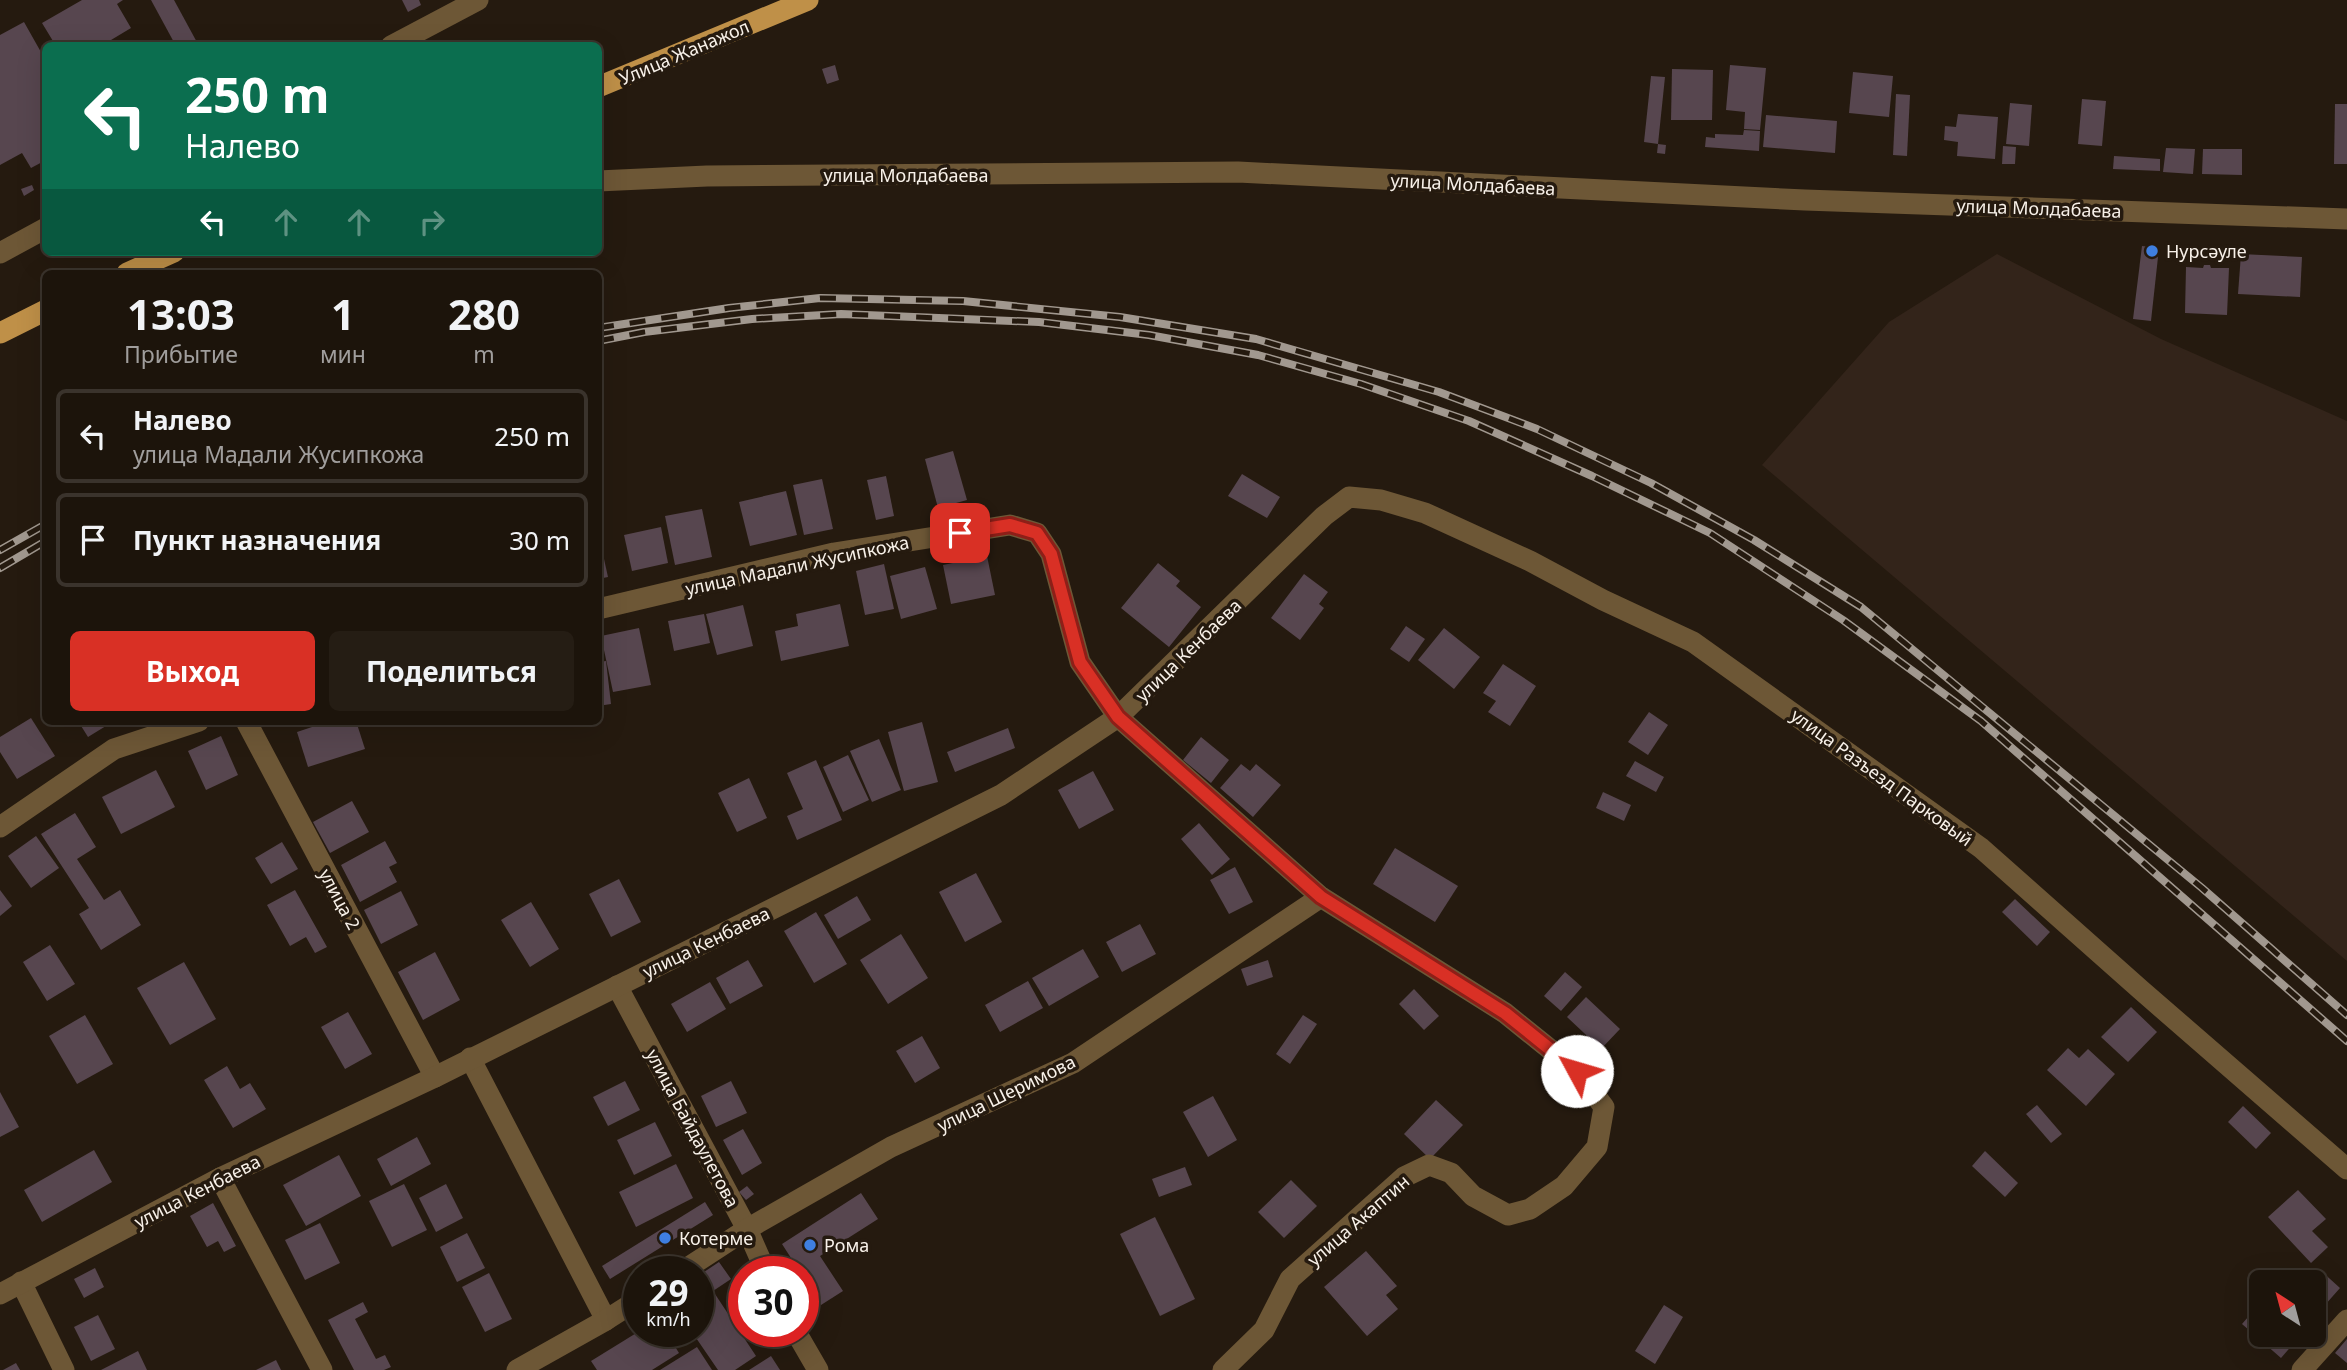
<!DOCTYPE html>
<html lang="ru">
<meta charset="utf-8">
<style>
:root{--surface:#1c140b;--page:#251d14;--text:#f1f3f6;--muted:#a09e9d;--line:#3a332c;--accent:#d93025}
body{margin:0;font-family:"Noto Sans",sans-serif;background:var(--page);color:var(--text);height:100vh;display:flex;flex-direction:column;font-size:26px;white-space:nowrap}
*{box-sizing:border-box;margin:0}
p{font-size:23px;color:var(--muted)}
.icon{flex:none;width:38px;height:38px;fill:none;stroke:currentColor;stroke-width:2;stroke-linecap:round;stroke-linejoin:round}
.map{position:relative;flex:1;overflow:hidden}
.panel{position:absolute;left:42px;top:270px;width:560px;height:455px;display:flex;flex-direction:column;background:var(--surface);border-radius:10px;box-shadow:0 7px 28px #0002,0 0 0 2px var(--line)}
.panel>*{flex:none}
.guide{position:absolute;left:42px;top:42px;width:560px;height:214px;border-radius:10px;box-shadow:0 7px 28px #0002,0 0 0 2px var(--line);background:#0b6e4f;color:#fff;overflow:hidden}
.needle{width:46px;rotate:324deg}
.tools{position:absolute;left:2249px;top:1270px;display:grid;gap:14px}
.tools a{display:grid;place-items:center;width:77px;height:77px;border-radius:10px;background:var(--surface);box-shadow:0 7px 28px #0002,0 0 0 2px var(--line);font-size:35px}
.speed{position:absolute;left:623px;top:1256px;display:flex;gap:14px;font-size:35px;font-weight:700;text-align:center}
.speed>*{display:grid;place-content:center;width:91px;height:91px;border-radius:50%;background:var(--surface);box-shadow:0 7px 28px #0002,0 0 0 2px var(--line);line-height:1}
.speed small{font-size:18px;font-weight:400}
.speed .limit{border:10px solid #d22;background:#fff;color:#111}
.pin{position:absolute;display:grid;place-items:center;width:60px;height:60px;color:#fff;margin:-30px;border-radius:14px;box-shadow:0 4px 10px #0006}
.me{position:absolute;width:77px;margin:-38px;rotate:309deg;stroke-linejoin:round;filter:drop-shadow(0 0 5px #0008)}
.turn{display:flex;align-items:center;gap:24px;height:147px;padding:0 28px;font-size:32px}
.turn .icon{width:91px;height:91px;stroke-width:2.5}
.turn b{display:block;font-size:49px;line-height:60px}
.lanes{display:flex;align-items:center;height:66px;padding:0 28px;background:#0003;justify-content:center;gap:35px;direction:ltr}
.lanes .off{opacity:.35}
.eta{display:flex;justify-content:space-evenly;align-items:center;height:119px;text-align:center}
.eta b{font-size:42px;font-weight:700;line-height:49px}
.primary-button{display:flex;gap:14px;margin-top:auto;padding:14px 28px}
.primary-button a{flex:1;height:80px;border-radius:10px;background:var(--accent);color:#fff;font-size:28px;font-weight:700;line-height:80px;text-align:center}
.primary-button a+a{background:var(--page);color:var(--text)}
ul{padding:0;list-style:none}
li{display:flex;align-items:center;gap:21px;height:94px;margin:0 14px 10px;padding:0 14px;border:4px solid var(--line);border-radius:10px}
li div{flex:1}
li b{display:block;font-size:26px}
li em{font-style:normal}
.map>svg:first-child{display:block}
</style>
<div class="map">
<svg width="2347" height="1370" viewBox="0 0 2347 1370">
<rect width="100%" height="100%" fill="#251a0f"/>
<!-- industrial -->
<path fill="#33241a" d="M 1997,254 L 2161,339 L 2347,421 L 2347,961 L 1762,465 L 1889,322 Z"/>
<!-- building -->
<g fill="#57464f">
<path d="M 82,0 L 123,0 L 117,4 L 131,28 L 101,46 L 56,46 L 42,23 Z"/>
<path d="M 151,0 L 174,0 L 199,46 L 176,46 Z"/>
<path d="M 402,0 L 419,0 L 421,5 L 408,12 Z"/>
<path d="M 24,22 L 46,61 L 46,160 L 31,168 L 22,153 L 0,165 L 0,35 Z"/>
<path d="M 835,65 L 839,80 L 827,84 L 822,69 Z"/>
<path d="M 1730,65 L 1766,68 L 1760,130 L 1744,129 L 1745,112 L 1726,110 Z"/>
<path d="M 1672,69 L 1713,70 L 1712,120 L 1671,120 Z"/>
<path d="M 1853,72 L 1893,76 L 1889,117 L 1849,113 Z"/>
<path d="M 1651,76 L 1665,77 L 1658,144 L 1644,142 Z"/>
<path d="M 1896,94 L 1910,95 L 1907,156 L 1893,155 Z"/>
<path d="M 2082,99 L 2106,101 L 2102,146 L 2078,144 Z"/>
<path d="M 2010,103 L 2032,105 L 2029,146 L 2006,144 Z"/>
<path d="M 2335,104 L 2347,104 L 2347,164 L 2334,164 Z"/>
<path d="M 1958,114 L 1998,117 L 1995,159 L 1957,156 L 1958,142 L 1944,140 L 1945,126 L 1956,127 Z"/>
<path d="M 1766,115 L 1837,121 L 1835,153 L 1763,147 Z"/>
<path d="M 1744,130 L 1760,131 L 1759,151 L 1705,147 L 1706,137 L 1715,138 L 1715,134 L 1743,135 Z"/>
<path d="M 1658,144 L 1666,145 L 1665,154 L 1657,153 Z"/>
<path d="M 2003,146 L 2016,147 L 2015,164 L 2002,164 Z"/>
<path d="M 2166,148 L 2195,149 L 2193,174 L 2163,172 Z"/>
<path d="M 2203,149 L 2242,149 L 2242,175 L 2202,174 Z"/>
<path d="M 2114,156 L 2160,159 L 2160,171 L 2113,169 Z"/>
<path d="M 32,185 L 34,190 L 24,196 L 21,189 Z"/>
<path d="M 2142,246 L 2159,248 L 2151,321 L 2133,319 Z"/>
<path d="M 2241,254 L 2302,257 L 2300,297 L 2238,294 Z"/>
<path d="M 2204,265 L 2210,265 L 2211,268 L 2229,268 L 2227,315 L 2185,313 L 2186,267 L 2203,268 Z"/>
<path d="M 953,451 L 967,500 L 938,508 L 925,459 Z"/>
<path d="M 1242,474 L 1280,497 L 1267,518 L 1228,496 Z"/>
<path d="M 886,476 L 894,516 L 876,520 L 867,480 Z"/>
<path d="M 822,479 L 833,529 L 804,535 L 793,485 Z"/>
<path d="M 786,491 L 797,535 L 750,546 L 739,502 Z"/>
<path d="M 702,509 L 712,557 L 675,565 L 665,516 Z"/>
<path d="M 661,527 L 668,563 L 632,571 L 624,535 Z"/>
<path d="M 598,532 L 608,577 L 598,579 Z"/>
<path d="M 987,556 L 995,595 L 951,604 L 943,565 Z"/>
<path d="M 1158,563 L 1180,581 L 1176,586 L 1201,607 L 1169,647 L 1121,608 Z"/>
<path d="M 884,564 L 894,609 L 865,615 L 856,571 Z"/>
<path d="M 925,567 L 937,609 L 901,619 L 890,576 Z"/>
<path d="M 1304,574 L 1328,592 L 1319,604 L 1324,608 L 1300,640 L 1271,618 Z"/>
<path d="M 840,604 L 849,646 L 781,661 L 775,631 L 798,626 L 796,614 Z"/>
<path d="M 743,605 L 753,646 L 717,655 L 706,614 Z"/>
<path d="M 704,614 L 710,643 L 674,651 L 668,621 Z"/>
<path d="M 1406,626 L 1425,639 L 1409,662 L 1390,649 Z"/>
<path d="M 639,628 L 651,685 L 613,692 L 601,636 Z"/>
<path d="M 1444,628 L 1480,657 L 1454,689 L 1418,660 Z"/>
<path d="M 606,661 L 611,704 L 598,706 L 598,662 Z"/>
<path d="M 1503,664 L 1536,686 L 1510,726 L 1488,712 L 1496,701 L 1483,693 Z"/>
<path d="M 1649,712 L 1668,725 L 1648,755 L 1628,742 Z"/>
<path d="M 31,718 L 55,756 L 17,779 L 0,752 L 0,737 Z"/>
<path d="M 78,721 L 114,721 L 88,737 Z"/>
<path d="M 330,721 L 356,721 L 365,749 L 308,767 L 297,732 Z"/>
<path d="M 922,722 L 938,782 L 904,791 L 888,732 Z"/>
<path d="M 1008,728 L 1015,748 L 955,772 L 947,752 Z"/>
<path d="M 221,736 L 238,775 L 206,790 L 188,751 Z"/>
<path d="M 1201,737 L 1229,760 L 1211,783 L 1183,760 Z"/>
<path d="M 879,739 L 901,790 L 872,802 L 850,751 Z"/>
<path d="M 848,755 L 869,800 L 843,812 L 823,767 Z"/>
<path d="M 816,760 L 842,820 L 797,840 L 787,816 L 803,809 L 787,773 Z"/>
<path d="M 1635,761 L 1664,777 L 1656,792 L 1626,776 Z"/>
<path d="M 1241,764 L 1250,771 L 1256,764 L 1281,785 L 1253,817 L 1220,788 Z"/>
<path d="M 156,770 L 175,807 L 121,834 L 102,797 Z"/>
<path d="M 1093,771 L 1114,810 L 1079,829 L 1058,790 Z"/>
<path d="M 749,778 L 767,818 L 737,832 L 718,793 Z"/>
<path d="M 1603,792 L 1631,805 L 1624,821 L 1596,808 Z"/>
<path d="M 352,801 L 369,832 L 330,853 L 313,822 Z"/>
<path d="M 75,813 L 96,847 L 77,859 L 104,900 L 120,890 L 141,925 L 101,950 L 79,914 L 89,908 L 41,834 Z"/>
<path d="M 1199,823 L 1230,859 L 1212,875 L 1181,839 Z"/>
<path d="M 36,836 L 59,868 L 31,888 L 8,856 Z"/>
<path d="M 385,841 L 397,863 L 389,867 L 397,882 L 360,902 L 341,865 Z"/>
<path d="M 282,842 L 298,869 L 271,884 L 255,858 Z"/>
<path d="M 1395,848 L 1458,886 L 1435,922 L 1373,884 Z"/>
<path d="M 1235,867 L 1253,902 L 1229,914 L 1210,880 Z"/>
<path d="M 976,873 L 1002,922 L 965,942 L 939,892 Z"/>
<path d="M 619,879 L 641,922 L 611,937 L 589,894 Z"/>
<path d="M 0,890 L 12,906 L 0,916 Z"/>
<path d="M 295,890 L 327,947 L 315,953 L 306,937 L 290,946 L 267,905 Z"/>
<path d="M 401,891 L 418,925 L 381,944 L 364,910 Z"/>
<path d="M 857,896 L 871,920 L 838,939 L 824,915 Z"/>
<path d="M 2015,899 L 2050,932 L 2037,946 L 2002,912 Z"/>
<path d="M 531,902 L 559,949 L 530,967 L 501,920 Z"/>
<path d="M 816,912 L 847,964 L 814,983 L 784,931 Z"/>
<path d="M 1140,924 L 1156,954 L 1122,972 L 1106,942 Z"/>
<path d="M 901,934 L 928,978 L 888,1004 L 860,960 Z"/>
<path d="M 50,945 L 75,984 L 47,1001 L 23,962 Z"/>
<path d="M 1083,949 L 1099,977 L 1049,1006 L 1032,978 Z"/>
<path d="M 435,952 L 460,1000 L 423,1020 L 398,972 Z"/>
<path d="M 748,960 L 763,986 L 730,1004 L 716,978 Z"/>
<path d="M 1268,960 L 1273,977 L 1247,986 L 1241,969 Z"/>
<path d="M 184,962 L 216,1019 L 170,1045 L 137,988 Z"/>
<path d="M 1565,972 L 1582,987 L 1561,1011 L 1544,996 Z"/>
<path d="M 1028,981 L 1043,1008 L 1000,1032 L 985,1005 Z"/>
<path d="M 710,982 L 726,1009 L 687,1032 L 671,1004 Z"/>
<path d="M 1414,989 L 1439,1016 L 1424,1030 L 1399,1004 Z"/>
<path d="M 1586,997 L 1620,1029 L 1601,1049 L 1567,1017 Z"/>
<path d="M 2131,1007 L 2157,1032 L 2128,1062 L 2101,1037 Z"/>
<path d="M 348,1012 L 372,1054 L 345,1069 L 321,1027 Z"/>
<path d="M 85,1015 L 113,1064 L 77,1084 L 49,1036 Z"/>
<path d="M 1303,1015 L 1317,1024 L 1290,1064 L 1276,1054 Z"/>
<path d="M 922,1036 L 940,1068 L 915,1083 L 896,1051 Z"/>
<path d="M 2068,1048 L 2079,1058 L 2088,1049 L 2115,1074 L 2086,1106 L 2047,1070 Z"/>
<path d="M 227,1066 L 240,1089 L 250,1083 L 266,1109 L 233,1128 L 204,1080 Z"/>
<path d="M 625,1081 L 640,1110 L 608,1126 L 593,1097 Z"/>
<path d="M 731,1081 L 747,1113 L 716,1127 L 701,1096 Z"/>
<path d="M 0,1092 L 19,1127 L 0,1137 Z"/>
<path d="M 1213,1096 L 1237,1140 L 1208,1157 L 1183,1112 Z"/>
<path d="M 1436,1100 L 1463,1125 L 1430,1159 L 1404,1134 Z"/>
<path d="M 2037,1105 L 2062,1134 L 2051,1143 L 2026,1114 Z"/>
<path d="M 2243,1106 L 2271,1133 L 2256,1149 L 2228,1122 Z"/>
<path d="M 655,1122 L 672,1156 L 634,1175 L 617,1140 Z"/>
<path d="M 743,1129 L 762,1163 L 742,1175 L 723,1140 Z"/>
<path d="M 417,1137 L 431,1164 L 391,1186 L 377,1159 Z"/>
<path d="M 94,1150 L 112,1182 L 42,1222 L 24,1190 Z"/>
<path d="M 1985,1151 L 2018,1183 L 2005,1197 L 1972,1166 Z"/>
<path d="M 339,1155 L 361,1196 L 306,1226 L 283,1185 Z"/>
<path d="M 676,1164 L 693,1198 L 636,1227 L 619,1192 Z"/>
<path d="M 1185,1167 L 1192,1185 L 1159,1197 L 1152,1179 Z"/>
<path d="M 1291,1180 L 1317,1206 L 1284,1238 L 1258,1212 Z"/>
<path d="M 404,1184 L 427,1230 L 392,1247 L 369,1201 Z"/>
<path d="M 446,1184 L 463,1218 L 436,1232 L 419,1198 Z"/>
<path d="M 747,1186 L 754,1194 L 746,1200 L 739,1192 Z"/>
<path d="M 2298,1190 L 2326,1219 L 2312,1231 L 2328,1247 L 2311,1263 L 2268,1217 Z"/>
<path d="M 861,1193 L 878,1219 L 820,1256 L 843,1291 L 821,1305 L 803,1278 L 803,1272 L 800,1272 L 782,1244 Z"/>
<path d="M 705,1202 L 713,1215 L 610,1279 L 602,1266 Z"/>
<path d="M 213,1203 L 236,1246 L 224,1252 L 218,1241 L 207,1247 L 190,1216 Z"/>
<path d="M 1155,1217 L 1195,1299 L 1160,1316 L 1120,1234 Z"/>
<path d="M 320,1223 L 340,1263 L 305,1280 L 285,1240 Z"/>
<path d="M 467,1233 L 485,1268 L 457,1282 L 440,1247 Z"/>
<path d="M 1366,1251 L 1397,1286 L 1386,1295 L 1398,1309 L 1367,1336 L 1324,1287 Z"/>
<path d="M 719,1262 L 731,1279 L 713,1291 L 756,1356 L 735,1370 L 718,1370 L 692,1332 L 698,1332 L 698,1276 Z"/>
<path d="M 95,1268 L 104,1287 L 84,1298 L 74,1279 Z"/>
<path d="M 2319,1269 L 2340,1288 L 2317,1314 L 2314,1311 L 2314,1283 L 2308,1283 Z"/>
<path d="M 489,1273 L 512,1319 L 485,1332 L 462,1287 Z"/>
<path d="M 363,1302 L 368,1312 L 355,1319 L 376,1359 L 385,1355 L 391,1367 L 384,1370 L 354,1370 L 328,1320 Z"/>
<path d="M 2261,1302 L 2261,1335 L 2301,1335 L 2281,1358 L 2242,1324 Z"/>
<path d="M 1664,1305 L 1683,1317 L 1655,1364 L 1635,1351 Z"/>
<path d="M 98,1315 L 115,1349 L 91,1361 L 74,1327 Z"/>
<path d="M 638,1332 L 666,1332 L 679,1353 L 652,1370 L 597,1370 L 591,1361 Z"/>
<path d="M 2347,1339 L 2347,1363 L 2335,1353 Z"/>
<path d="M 697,1347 L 712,1370 L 660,1370 Z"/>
<path d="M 138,1351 L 147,1370 L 101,1370 Z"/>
<path d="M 771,1356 L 780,1370 L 749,1370 Z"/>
<path d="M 276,1360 L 281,1370 L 256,1370 Z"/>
<path d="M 16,1363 L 20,1370 L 3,1370 Z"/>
</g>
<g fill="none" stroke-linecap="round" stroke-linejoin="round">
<!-- minor -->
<g stroke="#6d5736" stroke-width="21">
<path d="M 391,46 L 478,0"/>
<path d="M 598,181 L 707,176 L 1238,172 L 1805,200 L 2347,219"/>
<path d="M 0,253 L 46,228"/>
<path d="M 598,609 L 834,553 L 1010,525 L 1037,533 L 1051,554 L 1080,662 L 1118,717 L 1321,897 L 1505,1013 L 1577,1071 L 1604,1107 L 1597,1147 L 1564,1186 L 1530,1209 L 1508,1215 L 1473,1196 L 1451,1173 L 1429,1165 L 1404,1177 L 1290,1279 L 1264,1330 L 1223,1370"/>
<path d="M 246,721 L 435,1077"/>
<path d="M 0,827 L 114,749 L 199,721"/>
<path d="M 617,986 L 747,1229 L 766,1272"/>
<path d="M 470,1058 L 606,1320"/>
<path d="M 220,1178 L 322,1370"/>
<path d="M 681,1272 L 747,1229 L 891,1147 L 1073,1063 L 1321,897"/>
<path d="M 21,1282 L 64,1370"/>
<path d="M 0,1294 L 220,1178 L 435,1077 L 1001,795 L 1118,717 L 1324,516 L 1349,497 L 1381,500 L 1425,513 L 1530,561 L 1603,600 L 1693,642 L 1981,848 L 2141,990 L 2347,1169"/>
<path d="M 796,1332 L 818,1370"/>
<path d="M 517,1370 L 606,1320 L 639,1299"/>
<path d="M 2302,1370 L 2347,1320"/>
</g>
<!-- major -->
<g stroke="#bf9048" stroke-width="21">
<path d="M 598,87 L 808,0"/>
<path d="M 127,273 L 174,252"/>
<path d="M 0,333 L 46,310"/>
</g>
<defs>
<g id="rail">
<path d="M 598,328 L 729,308 L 820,298 L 963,301 L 1120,317 L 1256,339 L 1439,392 L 1537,429 L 1651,483 L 1754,540 L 1861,607 L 2202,888 L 2347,1015"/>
<path d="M 598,341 L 644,332 L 752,319 L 841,314 L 1039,322 L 1149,335 L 1258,355 L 1361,384 L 1469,421 L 1592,476 L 1710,533 L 1843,620 L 1981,721 L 2347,1041"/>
<path d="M 0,550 L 46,524"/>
<path d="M 0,568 L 46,541"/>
</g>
</defs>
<!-- rail casing -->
<use href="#rail" stroke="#a1988f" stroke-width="8"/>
<!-- rail -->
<use href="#rail" stroke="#251a0f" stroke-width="5" stroke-dasharray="16" stroke-linecap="butt"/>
</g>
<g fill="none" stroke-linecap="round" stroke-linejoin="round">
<defs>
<path id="route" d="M 960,533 L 1010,525 L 1037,533 L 1051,554 L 1080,662 L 1118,717 L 1321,897 L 1505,1013 L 1577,1071"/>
</defs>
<!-- route casing -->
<use href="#route" stroke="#8d1f18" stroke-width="18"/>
<!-- route -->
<use href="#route" stroke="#d93025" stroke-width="12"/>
</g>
<!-- markers -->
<g fill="#3f7fe0" stroke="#251a0f" stroke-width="2.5">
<circle cx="2152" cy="251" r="7"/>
<circle cx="665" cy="1238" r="7"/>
<circle cx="810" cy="1245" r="7"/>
</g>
<g text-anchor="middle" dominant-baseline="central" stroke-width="7" stroke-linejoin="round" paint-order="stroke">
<!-- street labels -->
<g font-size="18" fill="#f8f1e9" stroke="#251a0f">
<text transform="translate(684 52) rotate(-23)">Улица Жанажол</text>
<text x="906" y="175">улица Молдабаева</text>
<text transform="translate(1473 184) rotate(3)">улица Молдабаева</text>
<text transform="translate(2039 208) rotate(2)">улица Молдабаева</text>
<text transform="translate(797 565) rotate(-12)">улица Мадали Жусипкожа</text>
<text transform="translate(1188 650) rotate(-44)">улица Кенбаева</text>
<text transform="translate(1882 777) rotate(36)">улица Разъезд Парковый</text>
<text transform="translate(340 899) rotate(62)">улица 2</text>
<text transform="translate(706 942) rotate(-26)">улица Кенбаева</text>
<text transform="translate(1006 1093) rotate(-26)">улица Шеримова</text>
<text transform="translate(693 1128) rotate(62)">улица Байдаулетова</text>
<text transform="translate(197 1191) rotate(-27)">улица Кенбаева</text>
<text transform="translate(1358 1220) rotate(-41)">улица Акаптин</text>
</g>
<!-- poi labels -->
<g font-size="18" fill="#f8f1e9" stroke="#251a0f" text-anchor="start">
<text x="2166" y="251">Нурсәуле</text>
<text x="679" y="1238">Котерме</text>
<text x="824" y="1245">Рома</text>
</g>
</g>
</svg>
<div class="tools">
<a><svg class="needle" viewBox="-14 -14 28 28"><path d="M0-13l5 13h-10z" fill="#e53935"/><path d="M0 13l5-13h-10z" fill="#a09e9d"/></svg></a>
</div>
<div class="speed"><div>29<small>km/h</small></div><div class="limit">30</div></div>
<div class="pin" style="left:960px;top:533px;background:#d93025"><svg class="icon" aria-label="arrive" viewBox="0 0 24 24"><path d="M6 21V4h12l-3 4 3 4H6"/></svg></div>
<svg class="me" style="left:1577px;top:1071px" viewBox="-20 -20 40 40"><circle r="19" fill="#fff"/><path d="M0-13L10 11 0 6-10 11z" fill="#d93025"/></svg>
<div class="guide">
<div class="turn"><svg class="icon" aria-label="left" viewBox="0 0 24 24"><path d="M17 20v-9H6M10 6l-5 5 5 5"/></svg><div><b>250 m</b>Налево</div></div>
<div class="lanes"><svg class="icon" aria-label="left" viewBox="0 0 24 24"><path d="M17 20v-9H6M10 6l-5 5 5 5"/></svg><svg class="icon off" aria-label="ahead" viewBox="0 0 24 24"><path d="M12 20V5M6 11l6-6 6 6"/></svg><svg class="icon off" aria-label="ahead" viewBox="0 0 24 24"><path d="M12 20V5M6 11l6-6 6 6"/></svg><svg class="icon off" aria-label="right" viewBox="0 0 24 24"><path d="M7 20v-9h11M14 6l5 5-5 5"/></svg></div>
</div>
<section class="panel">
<div class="eta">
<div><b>13:03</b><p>Прибытие</p></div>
<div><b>1</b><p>мин</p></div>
<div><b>280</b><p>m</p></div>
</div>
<ul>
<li><svg class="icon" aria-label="left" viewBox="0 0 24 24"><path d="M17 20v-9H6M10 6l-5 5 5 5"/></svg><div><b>Налево</b><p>улица Мадали Жусипкожа</p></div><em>250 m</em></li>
<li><svg class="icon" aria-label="arrive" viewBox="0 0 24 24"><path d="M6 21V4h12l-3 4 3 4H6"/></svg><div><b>Пункт назначения</b></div><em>30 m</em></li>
</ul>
<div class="primary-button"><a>Выход</a><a>Поделиться</a></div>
</section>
</div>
